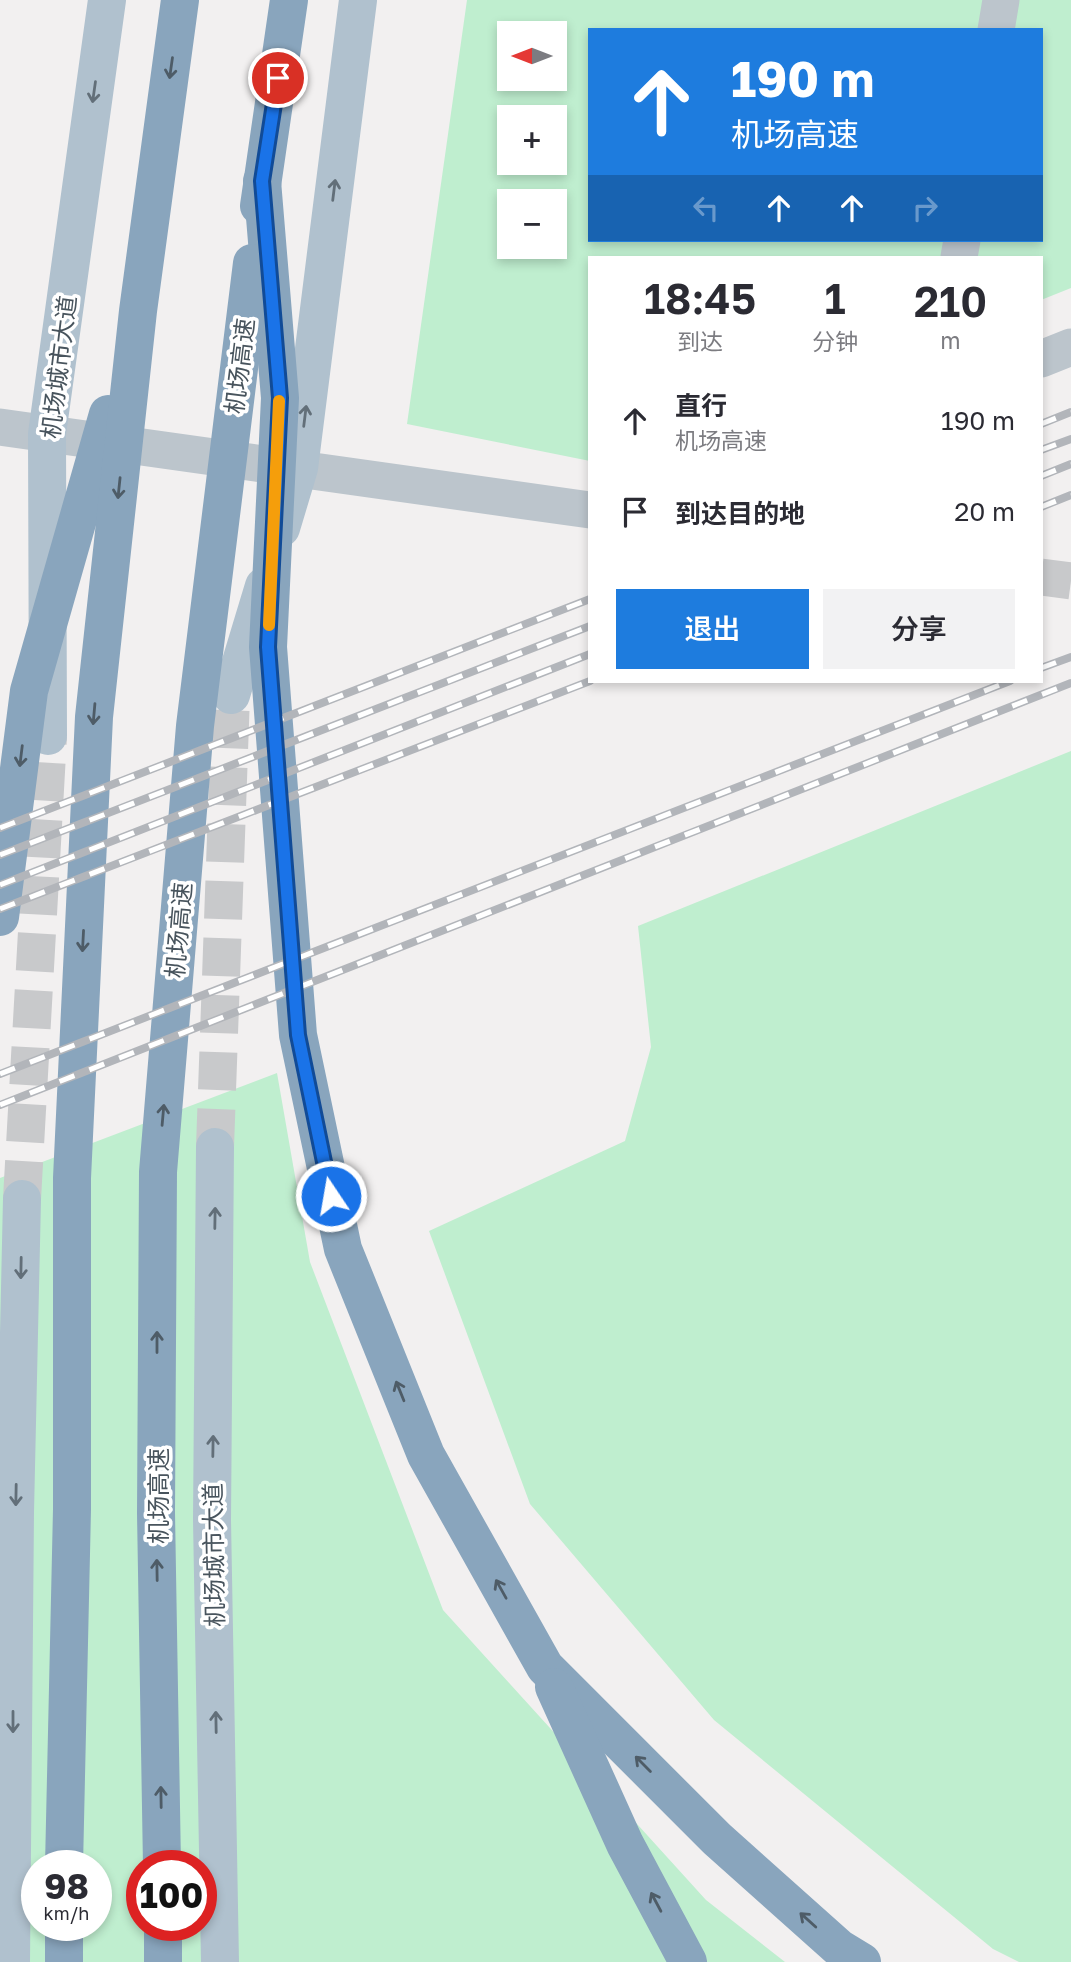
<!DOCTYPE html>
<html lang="zh">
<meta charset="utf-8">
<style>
:root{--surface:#fff;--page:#f2f2f3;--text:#2b2b33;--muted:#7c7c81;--accent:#1e7cde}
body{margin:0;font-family:"Golos Text","Noto Sans SC",sans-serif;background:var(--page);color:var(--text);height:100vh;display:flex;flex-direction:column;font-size:26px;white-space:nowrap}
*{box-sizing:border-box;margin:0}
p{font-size:23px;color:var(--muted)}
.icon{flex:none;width:38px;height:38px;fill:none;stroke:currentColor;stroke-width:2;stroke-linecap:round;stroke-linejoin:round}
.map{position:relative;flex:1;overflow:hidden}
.drawer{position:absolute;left:588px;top:256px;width:455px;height:427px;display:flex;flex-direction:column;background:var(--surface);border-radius:0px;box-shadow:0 4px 10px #0003}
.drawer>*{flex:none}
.banner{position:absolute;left:588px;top:28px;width:455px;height:214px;border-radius:0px;box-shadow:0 4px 10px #0003;background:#1e7cde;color:#fff;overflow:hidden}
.needle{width:46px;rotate:270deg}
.buttons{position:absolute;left:497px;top:21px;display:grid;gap:14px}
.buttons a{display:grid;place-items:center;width:70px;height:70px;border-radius:0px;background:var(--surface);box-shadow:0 4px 10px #0003;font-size:35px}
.speed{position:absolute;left:21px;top:1850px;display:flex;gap:14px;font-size:35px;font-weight:700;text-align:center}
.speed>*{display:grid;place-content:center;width:91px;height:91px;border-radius:50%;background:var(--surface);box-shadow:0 4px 10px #0003;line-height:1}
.speed small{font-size:18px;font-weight:400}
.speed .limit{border:10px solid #d22;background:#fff;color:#111}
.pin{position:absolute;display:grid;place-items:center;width:60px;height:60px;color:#fff;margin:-30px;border:4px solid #fff;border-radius:50%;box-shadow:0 2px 7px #0007}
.me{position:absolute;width:77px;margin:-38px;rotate:348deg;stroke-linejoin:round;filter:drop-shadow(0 0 5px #0008)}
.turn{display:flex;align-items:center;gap:24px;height:147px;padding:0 28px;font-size:32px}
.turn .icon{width:91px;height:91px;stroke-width:2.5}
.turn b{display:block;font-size:49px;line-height:60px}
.lanes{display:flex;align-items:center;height:66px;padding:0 28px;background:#0003;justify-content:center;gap:35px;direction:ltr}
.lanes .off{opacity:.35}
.eta{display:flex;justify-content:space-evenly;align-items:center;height:119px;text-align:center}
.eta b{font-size:42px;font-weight:600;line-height:49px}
.action{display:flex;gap:14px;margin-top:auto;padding:14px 28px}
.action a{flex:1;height:80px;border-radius:0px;background:var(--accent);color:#fff;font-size:28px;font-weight:600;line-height:80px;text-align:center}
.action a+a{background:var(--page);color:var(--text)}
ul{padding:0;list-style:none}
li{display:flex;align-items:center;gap:21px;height:91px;padding:0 28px}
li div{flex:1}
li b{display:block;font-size:26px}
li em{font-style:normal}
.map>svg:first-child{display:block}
</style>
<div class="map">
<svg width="1071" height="1962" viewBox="0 0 1071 1962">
<rect width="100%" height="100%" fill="#f2f0f0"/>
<!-- green -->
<g fill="#bfeecf" fill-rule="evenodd">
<path d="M 467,0 L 1071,0 L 1071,288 L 1041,300 L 1041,257 L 590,257 L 590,461 L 407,424 ZM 590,30 L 1041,30 L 1041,240 L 590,240 ZM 509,33 L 555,33 L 555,79 L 509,79 ZM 509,117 L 555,117 L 555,163 L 509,163 ZM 509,201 L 555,201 L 555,247 L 509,247 Z"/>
<path d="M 1071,751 L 1071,1962 L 1019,1962 L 993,1949 L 714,1720 L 530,1504 L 429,1231 L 625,1141 L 651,1047 L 638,926 Z"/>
<path d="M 277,1073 L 310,1262 L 443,1610 L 706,1900 L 785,1962 L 0,1962 L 0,1178 ZM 37,1866 L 96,1866 L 96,1925 L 37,1925 ZM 142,1866 L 201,1866 L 201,1925 L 142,1925 Z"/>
</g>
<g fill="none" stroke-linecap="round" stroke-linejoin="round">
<!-- street-tunnel -->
<path stroke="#c8c9cb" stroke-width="37" stroke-dasharray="37 18" stroke-linecap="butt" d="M 1041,577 L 1071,581"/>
<!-- primary-tunnel -->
<g stroke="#c8c9cb" stroke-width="38" stroke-dasharray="38 19" stroke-linecap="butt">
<path d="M 215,1147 L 231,695"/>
<path d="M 22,1199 L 48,736"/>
</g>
<!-- street -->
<g stroke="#bcc5cc" stroke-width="37">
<path d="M 996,30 L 1001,0"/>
<path d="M 959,257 L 962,240"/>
<path d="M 1041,359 L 1071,347"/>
<path d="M 0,427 L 590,510"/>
</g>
<!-- primary -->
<g stroke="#b0c1ce" stroke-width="38">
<path d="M 281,528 L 299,468 L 358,0"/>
<path d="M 231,695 L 264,586"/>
<path d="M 48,736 L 47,434 L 107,0"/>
<path d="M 215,1147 L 212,1520 L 220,1962"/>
<path d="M 11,1962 L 15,1512 L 22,1199"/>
</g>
<!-- highway -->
<g stroke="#89a5bd" stroke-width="38">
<path d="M 262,181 L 280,398 L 268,647 L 298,1035 L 343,1249 L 426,1455 L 545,1667 L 717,1839 L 839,1948 L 862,1962"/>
<path d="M 259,206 L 289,0"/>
<path d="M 0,917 L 29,691 L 108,414"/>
<path d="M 554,1687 L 625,1844 L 688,1962"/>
<path d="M 64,1866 L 72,1509 L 72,1178 L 94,717 L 138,311 L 180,0"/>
<path d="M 162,1866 L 156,1513 L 158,1172 L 195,726 L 252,263"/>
<path d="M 163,1925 L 163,1962"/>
<path d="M 64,1962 L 64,1925"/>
</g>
<defs>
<g id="rail">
<path d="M 1041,424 L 1071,412"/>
<path d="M 1041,450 L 1071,439"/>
<path d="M 1041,476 L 1071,464"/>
<path d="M 1041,507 L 1071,495"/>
<path d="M 1041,668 L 1071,657"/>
<path d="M 0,828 L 590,599"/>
<path d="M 0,855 L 590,626"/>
<path d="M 0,885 L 590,654"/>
<path d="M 0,909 L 590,681"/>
<path d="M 0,1074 L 1010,681"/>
<path d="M 0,1105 L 1071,683"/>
</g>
</defs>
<!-- rail casing -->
<use href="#rail" stroke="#b2b5ba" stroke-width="8"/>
<!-- rail -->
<use href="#rail" stroke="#fff" stroke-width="5" stroke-dasharray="16" stroke-linecap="butt"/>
</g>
<!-- one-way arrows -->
<defs><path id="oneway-shaft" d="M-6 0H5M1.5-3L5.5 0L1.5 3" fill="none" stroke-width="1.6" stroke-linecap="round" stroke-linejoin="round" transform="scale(1.75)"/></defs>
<g stroke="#4e5c67">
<use href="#oneway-shaft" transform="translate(171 68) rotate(98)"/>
<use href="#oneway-shaft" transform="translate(119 488) rotate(96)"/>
<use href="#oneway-shaft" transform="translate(94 714) rotate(95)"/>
<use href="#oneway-shaft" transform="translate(21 756) rotate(97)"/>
<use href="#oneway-shaft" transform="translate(83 941) rotate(93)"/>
<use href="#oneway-shaft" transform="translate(163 1115) rotate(-85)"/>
<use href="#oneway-shaft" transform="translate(157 1342) rotate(-90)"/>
<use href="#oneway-shaft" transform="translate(400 1391) rotate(-112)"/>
<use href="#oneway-shaft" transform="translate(157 1570) rotate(-91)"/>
<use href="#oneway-shaft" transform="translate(501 1589) rotate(-119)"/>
<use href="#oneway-shaft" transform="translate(643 1764) rotate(-135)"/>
<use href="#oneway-shaft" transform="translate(161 1797) rotate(-91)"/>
<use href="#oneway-shaft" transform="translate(656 1902) rotate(-118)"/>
<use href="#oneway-shaft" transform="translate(808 1920) rotate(-138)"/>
</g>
<g stroke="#626f79">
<use href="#oneway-shaft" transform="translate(94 92) rotate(98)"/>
<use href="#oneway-shaft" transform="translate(334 190) rotate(-83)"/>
<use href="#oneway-shaft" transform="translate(305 416) rotate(-83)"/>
<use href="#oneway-shaft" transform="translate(215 1218) rotate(-89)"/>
<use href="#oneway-shaft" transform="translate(21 1268) rotate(91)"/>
<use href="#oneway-shaft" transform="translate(213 1446) rotate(-89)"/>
<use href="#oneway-shaft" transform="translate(16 1495) rotate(91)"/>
<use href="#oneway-shaft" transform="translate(13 1722) rotate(90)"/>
<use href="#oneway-shaft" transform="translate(216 1722) rotate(-91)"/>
</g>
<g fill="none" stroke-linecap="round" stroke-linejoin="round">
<defs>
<path id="route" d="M 278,78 L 262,181 L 280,398 L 268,647 L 298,1035 L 331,1196"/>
</defs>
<!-- route casing -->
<use href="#route" stroke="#114b97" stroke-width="18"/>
<!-- route -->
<use href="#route" stroke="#1a73e8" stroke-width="12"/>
<!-- slow -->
<path stroke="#f59e0b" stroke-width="12" d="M 269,625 L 279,401"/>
</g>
<g text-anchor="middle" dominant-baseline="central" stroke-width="7" stroke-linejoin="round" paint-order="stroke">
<!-- street labels -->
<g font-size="24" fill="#48545d" stroke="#fff">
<text transform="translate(239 366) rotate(-83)">机场高速</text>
<text transform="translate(58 367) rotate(-83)">机场城市大道</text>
<text transform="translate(178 930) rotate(-85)">机场高速</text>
<text transform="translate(157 1496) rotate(-90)">机场高速</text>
<text transform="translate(213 1555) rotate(-91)">机场城市大道</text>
</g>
</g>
</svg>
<div class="buttons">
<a><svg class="needle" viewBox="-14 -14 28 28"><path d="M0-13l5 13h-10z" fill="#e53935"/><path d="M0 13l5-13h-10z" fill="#7c7c81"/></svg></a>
<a>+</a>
<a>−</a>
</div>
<div class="speed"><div>98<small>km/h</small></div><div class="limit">100</div></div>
<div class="pin" style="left:278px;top:78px;background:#d93025"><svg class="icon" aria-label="arrive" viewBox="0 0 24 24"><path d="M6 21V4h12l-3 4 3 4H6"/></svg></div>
<svg class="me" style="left:331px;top:1196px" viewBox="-20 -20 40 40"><circle r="17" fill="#1a73e8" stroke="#fff" stroke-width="3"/><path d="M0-11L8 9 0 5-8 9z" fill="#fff"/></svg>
<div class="banner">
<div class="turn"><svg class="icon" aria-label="ahead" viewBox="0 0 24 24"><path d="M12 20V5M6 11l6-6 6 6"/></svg><div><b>190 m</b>机场高速</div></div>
<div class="lanes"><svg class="icon off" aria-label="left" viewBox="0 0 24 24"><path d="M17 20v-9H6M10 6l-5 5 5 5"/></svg><svg class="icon" aria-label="ahead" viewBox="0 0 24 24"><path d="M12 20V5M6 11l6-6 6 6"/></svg><svg class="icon" aria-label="ahead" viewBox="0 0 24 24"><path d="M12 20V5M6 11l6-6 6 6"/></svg><svg class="icon off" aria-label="right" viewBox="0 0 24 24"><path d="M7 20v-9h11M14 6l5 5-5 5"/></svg></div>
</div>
<section class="drawer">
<div class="eta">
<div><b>18:45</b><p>到达</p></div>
<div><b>1</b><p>分钟</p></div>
<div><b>210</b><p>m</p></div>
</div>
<ul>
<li><svg class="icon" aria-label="ahead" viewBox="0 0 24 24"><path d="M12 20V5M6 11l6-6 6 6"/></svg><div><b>直行</b><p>机场高速</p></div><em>190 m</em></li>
<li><svg class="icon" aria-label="arrive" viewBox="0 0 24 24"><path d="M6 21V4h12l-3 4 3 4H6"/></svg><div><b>到达目的地</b></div><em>20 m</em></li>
</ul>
<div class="action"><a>退出</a><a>分享</a></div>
</section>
</div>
